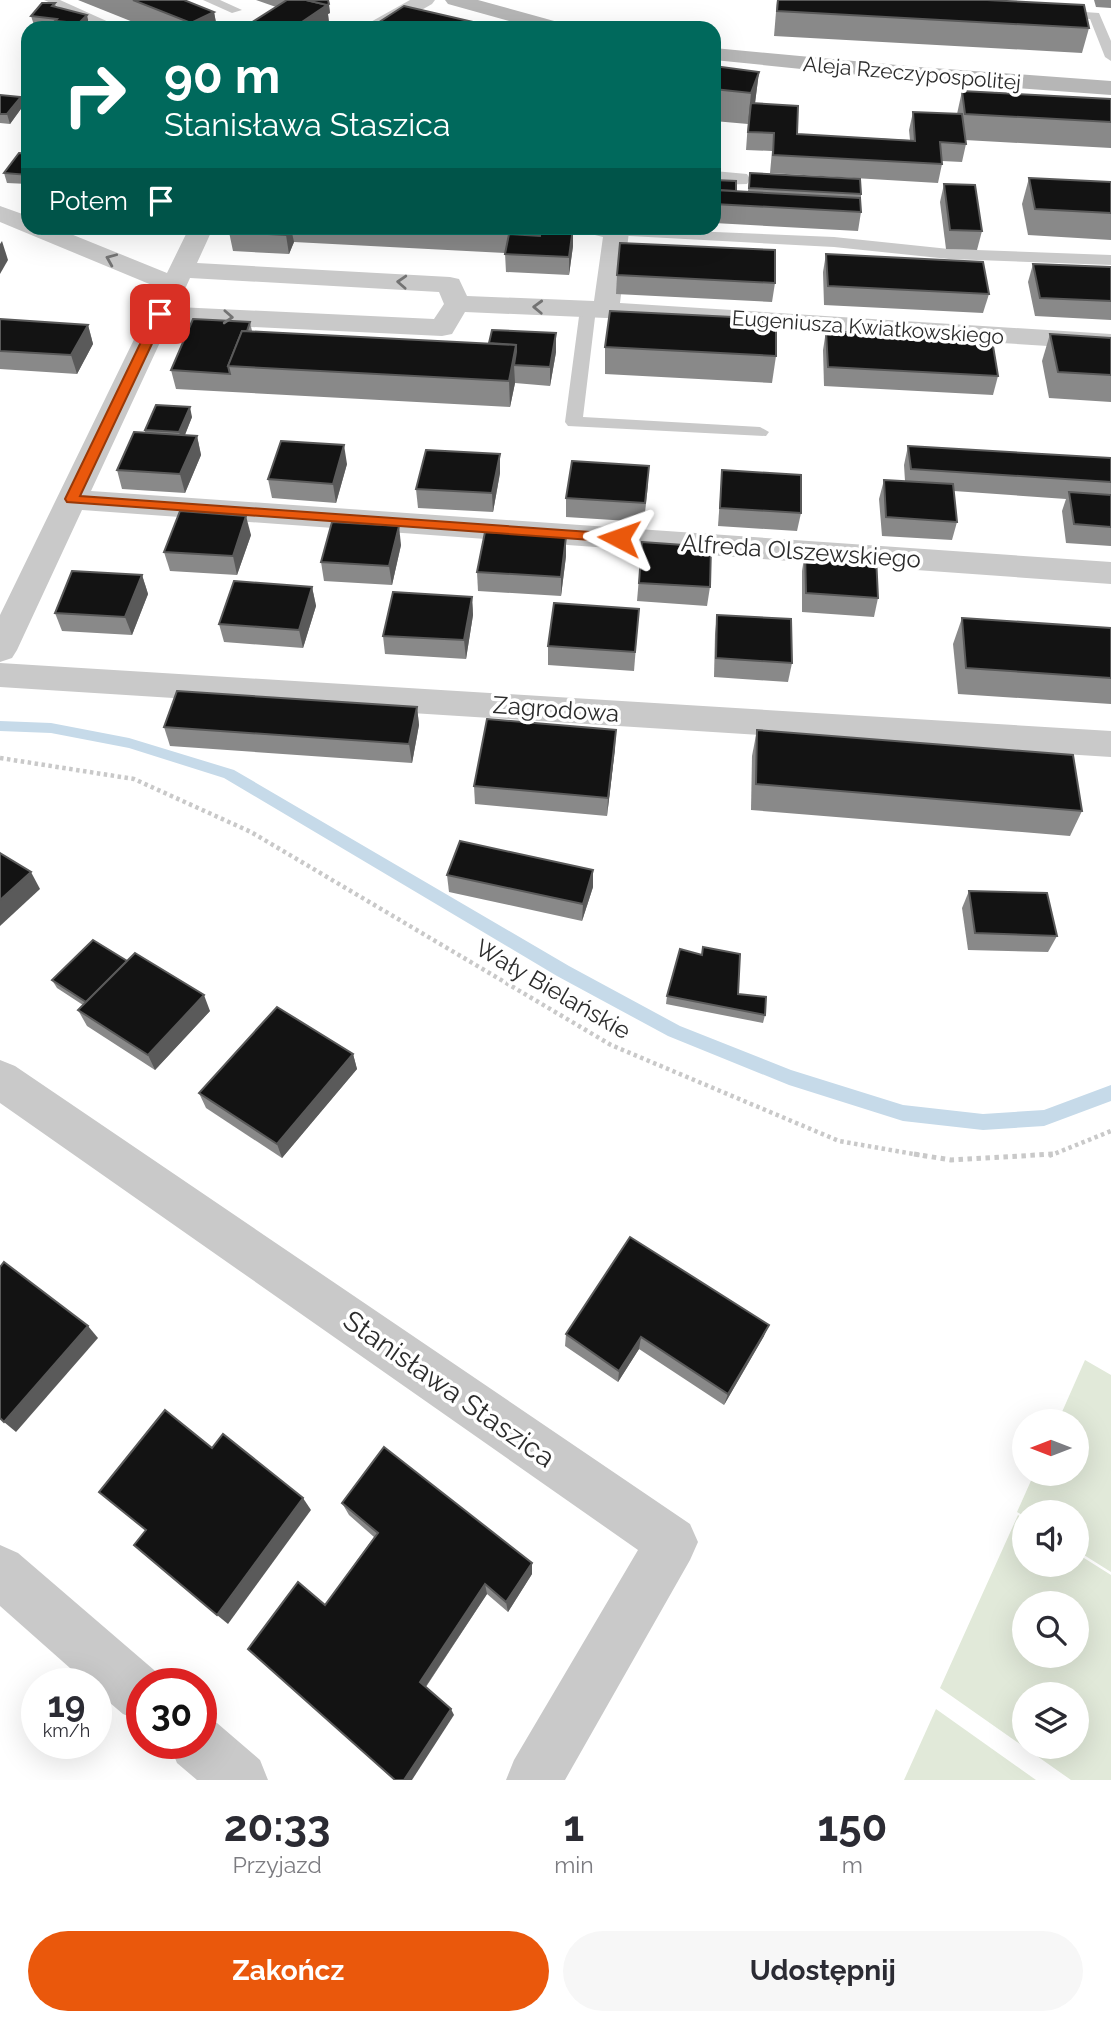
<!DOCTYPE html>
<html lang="pl">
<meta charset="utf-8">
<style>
:root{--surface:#fff;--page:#f7f7f7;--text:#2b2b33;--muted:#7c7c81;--accent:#ea580c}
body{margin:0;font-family:Raleway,sans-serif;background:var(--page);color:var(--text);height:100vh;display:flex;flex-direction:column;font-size:26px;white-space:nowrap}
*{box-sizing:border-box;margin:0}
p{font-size:23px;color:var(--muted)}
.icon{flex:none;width:38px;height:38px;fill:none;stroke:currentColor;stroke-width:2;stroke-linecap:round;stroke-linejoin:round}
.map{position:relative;height:1780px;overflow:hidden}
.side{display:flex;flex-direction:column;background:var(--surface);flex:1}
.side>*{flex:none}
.banner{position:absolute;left:21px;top:21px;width:700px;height:214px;border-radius:21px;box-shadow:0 7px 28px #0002;background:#00695c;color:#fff;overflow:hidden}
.needle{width:46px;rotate:270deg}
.controls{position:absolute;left:1012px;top:1409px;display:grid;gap:14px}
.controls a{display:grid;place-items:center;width:77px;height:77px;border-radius:50%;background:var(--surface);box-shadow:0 7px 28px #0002;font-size:35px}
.speed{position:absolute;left:21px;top:1668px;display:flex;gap:14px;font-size:35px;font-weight:700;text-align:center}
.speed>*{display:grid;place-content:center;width:91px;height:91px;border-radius:50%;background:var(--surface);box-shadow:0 7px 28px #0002;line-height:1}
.speed small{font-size:18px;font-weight:400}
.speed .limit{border:10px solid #d22;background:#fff;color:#111}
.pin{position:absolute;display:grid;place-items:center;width:60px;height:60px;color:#fff;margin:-30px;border-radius:14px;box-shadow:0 4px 10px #0006}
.me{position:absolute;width:77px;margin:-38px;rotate:274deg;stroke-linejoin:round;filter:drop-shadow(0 0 5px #0008)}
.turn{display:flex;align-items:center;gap:24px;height:147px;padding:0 28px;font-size:32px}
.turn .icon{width:91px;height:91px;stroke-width:2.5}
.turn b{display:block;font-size:49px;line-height:60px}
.then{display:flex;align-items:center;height:66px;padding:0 28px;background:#0003;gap:14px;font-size:26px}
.eta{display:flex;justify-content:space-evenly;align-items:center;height:119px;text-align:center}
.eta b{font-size:42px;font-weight:700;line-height:49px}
.action{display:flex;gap:14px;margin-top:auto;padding:14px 28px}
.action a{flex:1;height:80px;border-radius:42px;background:var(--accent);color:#fff;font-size:28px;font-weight:700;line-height:80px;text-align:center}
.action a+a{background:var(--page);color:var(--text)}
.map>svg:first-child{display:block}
</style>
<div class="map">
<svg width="1111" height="1780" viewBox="0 0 1111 1780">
<rect width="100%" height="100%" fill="#fff"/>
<!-- green -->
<g fill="#e1e9d9" fill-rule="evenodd">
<path d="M 1085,1360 L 1111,1375 L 1111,1572 L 1076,1550 L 1076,1512 L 1024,1512 L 1024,1516 L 1017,1512 L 1034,1474 L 1076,1474 L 1076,1421 L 1058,1421 Z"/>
<path d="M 1018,1515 L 1024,1519 L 1024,1564 L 1076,1564 L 1076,1553 L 1111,1575 L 1111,1780 L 1071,1780 L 940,1688 ZM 1024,1603 L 1076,1603 L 1076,1656 L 1024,1656 ZM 1024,1694 L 1076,1694 L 1076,1746 L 1024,1746 Z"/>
<path d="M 936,1709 L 1036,1780 L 904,1780 Z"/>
</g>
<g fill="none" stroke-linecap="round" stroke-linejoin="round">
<!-- stream -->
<path fill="#c6dae9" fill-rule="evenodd" d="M 0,721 L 51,723 L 129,738 L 234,770 L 569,966 L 680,1026 L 791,1070 L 903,1105 L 983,1114 L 1044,1110 L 1111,1085 L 1111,1101 L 1044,1126 L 983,1130 L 903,1121 L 789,1085 L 668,1036 L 557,976 L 224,778 L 129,748 L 51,733 L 0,731 Z"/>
<!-- path-far1 -->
<g stroke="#c9c9c9" stroke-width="4.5" stroke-dasharray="3.5 3.5" stroke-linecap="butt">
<path d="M 0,758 L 134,779 L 251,832 L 611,1045 L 839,1141 L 925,1156"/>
<path d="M 1049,1156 L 1111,1131"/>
</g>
<!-- path -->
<path stroke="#c9c9c9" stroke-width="5" stroke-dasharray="4.5 4.5" stroke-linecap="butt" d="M 914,1154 L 951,1160 L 1054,1154"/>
<!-- lane -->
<g fill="#c9c9c9" fill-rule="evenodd">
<path d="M 44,0 L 60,0 L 122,28 L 105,28 Z"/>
<path d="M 203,0 L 220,0 L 242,10 L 232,13 Z"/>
<path d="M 1055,10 L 1099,13 L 1111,41 L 1111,61 L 1105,57 L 1090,19 L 1051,17 L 1051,11 Z"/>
<path d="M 616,228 L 834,237 L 949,249 L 1111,255 L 1111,265 L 949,259 L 834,247 L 611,235 L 609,232 L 611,229 Z"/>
<path d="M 588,304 L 596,309 L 583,417 L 760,427 L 769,432 L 766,436 L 568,426 L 565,422 L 580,309 Z"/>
</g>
<!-- street -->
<g fill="#c9c9c9" fill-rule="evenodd">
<path d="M 410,0 L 435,0 L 432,4 L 390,28 L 363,28 L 367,24 Z"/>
<path d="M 714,171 L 747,174 L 750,179 L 747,184 L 714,185 Z"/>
<path d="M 0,206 L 28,216 L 28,228 L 56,228 L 167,273 L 189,228 L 213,228 L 197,263 L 450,277 L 459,279 L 467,296 L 594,301 L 603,237 L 587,233 L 583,228 L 625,228 L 629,232 L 620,303 L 1111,334 L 1111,350 L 606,318 L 465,312 L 452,334 L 442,336 L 169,323 L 91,491 L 1111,562 L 1111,584 L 82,510 L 17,650 L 12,658 L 0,662 L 0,615 L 159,288 L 0,222 ZM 190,278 L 439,292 L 444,304 L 434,319 L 177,307 Z"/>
<path d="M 0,663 L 1111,731 L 1111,757 L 0,687 Z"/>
<path d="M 0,1060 L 15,1066 L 690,1524 L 698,1542 L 690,1560 L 565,1780 L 506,1780 L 514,1760 L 638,1550 L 0,1103 Z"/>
<path d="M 0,1545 L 18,1553 L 161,1676 L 165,1684 L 142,1684 L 142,1722 L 123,1714 L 96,1691 L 96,1684 L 88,1684 L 0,1606 Z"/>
<path d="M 201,1717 L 217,1723 L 260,1760 L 268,1780 L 197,1780 L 177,1763 L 169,1743 L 201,1743 Z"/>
</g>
<!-- secondary -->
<g fill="#b6b6b6" fill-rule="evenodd">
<path d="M 445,0 L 478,0 L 565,24 L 569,28 L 534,28 L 448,4 Z"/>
<path d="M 714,48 L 919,67 L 1111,81 L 1111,95 L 919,81 L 714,60 Z"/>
</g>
</g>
<!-- wall -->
<g fill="#898989">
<path d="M 78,0 L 184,0 L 214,12 L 217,28 L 148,28 Z"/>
<path d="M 256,0 L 328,0 L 330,13 L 328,14 L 329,23 L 321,28 L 243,28 L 276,7 Z"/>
<path d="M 777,0 L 1089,28 L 1082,53 L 774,36 Z"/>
<path d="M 1094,0 L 1111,0 L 1111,8 L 1096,7 Z"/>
<path d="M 55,3 L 56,7 L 89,24 L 85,28 L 57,28 L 34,25 L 31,16 Z"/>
<path d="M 714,66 L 759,72 L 755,103 L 797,134 L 910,140 L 909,130 L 913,112 L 957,114 L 962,91 L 1111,99 L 1111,148 L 965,140 L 966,144 L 962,162 L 942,161 L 942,164 L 938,183 L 770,173 L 772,151 L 746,150 L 748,122 L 748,124 L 714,121 Z"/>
<path d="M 0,95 L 21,97 L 23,106 L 10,124 L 0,123 Z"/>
<path d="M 28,154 L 28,184 L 7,183 L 4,173 Z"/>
<path d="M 750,173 L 861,194 L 861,212 L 858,231 L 714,223 L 714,180 L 736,191 L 748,191 Z"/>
<path d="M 1029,178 L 1111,182 L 1111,240 L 1028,235 L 1022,204 Z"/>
<path d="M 944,184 L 982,231 L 977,250 L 946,249 L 940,202 Z"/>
<path d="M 231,228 L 573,228 L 573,246 L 569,275 L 506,272 L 505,253 L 294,242 L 289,254 L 233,251 L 229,232 Z"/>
<path d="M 826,254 L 989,294 L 983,313 L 824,305 L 823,272 Z"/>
<path d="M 1033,264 L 1111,267 L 1111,320 L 1035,316 L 1028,282 Z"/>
<path d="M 617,275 L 775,283 L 772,302 L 616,294 Z"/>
<path d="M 0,319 L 88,325 L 93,344 L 77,374 L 0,369 Z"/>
<path d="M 250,322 L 252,331 L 556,352 L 550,386 L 515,383 L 510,407 L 176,389 L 171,370 Z"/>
<path d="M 826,331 L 998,376 L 993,395 L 824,386 L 823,350 Z"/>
<path d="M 1050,334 L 1111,338 L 1111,402 L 1049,398 L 1042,361 Z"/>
<path d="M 605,347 L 776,356 L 772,383 L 605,374 Z"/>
<path d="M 192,417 L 185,435 L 197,436 L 201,455 L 185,493 L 122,489 L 117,470 L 145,432 L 145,430 Z"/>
<path d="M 908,446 L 1111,458 L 1111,546 L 1066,543 L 1062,511 L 1066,499 L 954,491 L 957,522 L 952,540 L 882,536 L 879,499 L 884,480 L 905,481 L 904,465 Z"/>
<path d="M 347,464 L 336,503 L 272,498 L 268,479 Z"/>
<path d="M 722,470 L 801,513 L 797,531 L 718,526 Z"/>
<path d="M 500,473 L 493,512 L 418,508 L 416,489 Z"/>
<path d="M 648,485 L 644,522 L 566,517 L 566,498 Z"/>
<path d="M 251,535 L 237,575 L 170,571 L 164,552 Z"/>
<path d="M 642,542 L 710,587 L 707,606 L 637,601 Z"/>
<path d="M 401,545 L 392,585 L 324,581 L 321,562 Z"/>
<path d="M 805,552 L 878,598 L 874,617 L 802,612 L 802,571 Z"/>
<path d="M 566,556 L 561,596 L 478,591 L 477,572 Z"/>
<path d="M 142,575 L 148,594 L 132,635 L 62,631 L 55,613 Z"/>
<path d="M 312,587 L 316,606 L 303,648 L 224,642 L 219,624 Z"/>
<path d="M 472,597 L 473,615 L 466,659 L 385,654 L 383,636 Z"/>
<path d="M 639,609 L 634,671 L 548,665 L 548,646 Z"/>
<path d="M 717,615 L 792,663 L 788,682 L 714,677 L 715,634 Z"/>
<path d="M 962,618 L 1111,628 L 1111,704 L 958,694 L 953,644 Z"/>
<path d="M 417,707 L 419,725 L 412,763 L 170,746 L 164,727 Z"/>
<path d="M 757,730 L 1082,811 L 1070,836 L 751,810 L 752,756 Z"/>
<path d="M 615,749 L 607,816 L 475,804 L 474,786 Z"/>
<path d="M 593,870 L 593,887 L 582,921 L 449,892 L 447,875 Z"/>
<path d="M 969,891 L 1057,936 L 1048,952 L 968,950 L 962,908 Z"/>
<path d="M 127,961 L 210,1011 L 155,1070 L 87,1026 L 78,1010 L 83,1005 L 57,988 L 52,980 Z"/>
<path d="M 738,994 L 765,1015 L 763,1023 L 666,1004 L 667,996 Z"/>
<path d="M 353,1054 L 357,1069 L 282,1158 L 206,1108 L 199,1093 Z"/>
<path d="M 566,1334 L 764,1336 L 724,1405 L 639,1349 L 618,1382 L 565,1346 Z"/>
<path d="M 342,1503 L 532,1574 L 508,1612 L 487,1594 L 426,1687 L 454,1715 L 325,1605 L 374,1537 L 349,1515 Z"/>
</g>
<!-- shaded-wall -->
<g fill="#5a5a5a">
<path d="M 329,4 L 330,13 L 328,14 L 329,23 L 321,28 L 293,28 Z"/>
<path d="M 214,12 L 217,28 L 192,28 L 191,23 Z"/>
<path d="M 87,15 L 89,24 L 85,28 L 77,28 L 77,25 Z"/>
<path d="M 759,72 L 755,103 L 751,103 L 748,124 L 751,93 Z"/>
<path d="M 21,97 L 23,106 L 10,124 L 7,114 Z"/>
<path d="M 289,228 L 291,228 L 294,242 L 289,254 L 286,235 Z"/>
<path d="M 573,228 L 573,246 L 569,275 L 569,257 Z"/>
<path d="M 2,241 L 8,260 L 0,274 L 0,244 Z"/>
<path d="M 88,325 L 93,344 L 77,374 L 71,355 Z"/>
<path d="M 556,333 L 556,352 L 550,386 L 550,367 Z"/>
<path d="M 516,345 L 517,365 L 514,365 L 515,383 L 510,407 L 509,381 Z"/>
<path d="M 190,407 L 192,417 L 182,442 L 179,432 Z"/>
<path d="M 197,436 L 201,455 L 185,493 L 180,474 Z"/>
<path d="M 344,445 L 347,464 L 336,503 L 333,484 Z"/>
<path d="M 500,454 L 500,473 L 493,512 L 492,493 Z"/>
<path d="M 246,516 L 251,535 L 237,575 L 233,556 Z"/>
<path d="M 399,526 L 401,545 L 392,585 L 389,566 Z"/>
<path d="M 566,537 L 566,556 L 561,596 L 561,577 Z"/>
<path d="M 142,575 L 148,594 L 132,635 L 125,617 Z"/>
<path d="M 312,587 L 316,606 L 303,648 L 299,630 Z"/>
<path d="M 472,597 L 473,615 L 466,659 L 464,640 Z"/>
<path d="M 417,707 L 419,725 L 412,763 L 409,744 Z"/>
<path d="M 616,730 L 615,749 L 607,816 L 608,798 Z"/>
<path d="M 593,870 L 593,887 L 582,921 L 583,904 Z"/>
<path d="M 31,872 L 40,889 L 0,926 L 0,900 Z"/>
<path d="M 204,995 L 210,1011 L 155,1070 L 148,1055 Z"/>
<path d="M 353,1054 L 357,1069 L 282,1158 L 277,1144 Z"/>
<path d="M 769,1325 L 764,1336 L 724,1405 L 728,1394 Z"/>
<path d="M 88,1326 L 98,1338 L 16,1432 L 4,1422 Z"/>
<path d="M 641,1337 L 639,1349 L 618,1382 L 619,1371 Z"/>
<path d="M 303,1498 L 311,1510 L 228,1624 L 217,1615 Z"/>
<path d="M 532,1563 L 532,1574 L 508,1612 L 506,1602 Z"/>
<path d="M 485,1584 L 487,1594 L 424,1689 L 420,1682 Z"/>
<path d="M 451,1709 L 454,1715 L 412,1780 L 404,1780 Z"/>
</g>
<!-- building -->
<g fill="#131313" stroke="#5a5a5a" stroke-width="2">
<path d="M 133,0 L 184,0 L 214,12 L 191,23 Z"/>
<path d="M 287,0 L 306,0 L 327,5 L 293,28 L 243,28 Z"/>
<path d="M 306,0 L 328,0 L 329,4 L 327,5 Z"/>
<path d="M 778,0 L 987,0 L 1084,5 L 1089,28 L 777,11 Z"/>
<path d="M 42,3 L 55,3 L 52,6 L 87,15 L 77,25 L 64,24 L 67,22 L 55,21 L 57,19 L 31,16 Z"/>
<path d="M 404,6 L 499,28 L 370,28 Z"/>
<path d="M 714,66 L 759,72 L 751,93 L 714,89 Z"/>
<path d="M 962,91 L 1111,99 L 1111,122 L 965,114 Z"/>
<path d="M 0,95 L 21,97 L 7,114 L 0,114 Z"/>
<path d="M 751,103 L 798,106 L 797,134 L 915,141 L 913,112 L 962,114 L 966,144 L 940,142 L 942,164 L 773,155 L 774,133 L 748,132 Z"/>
<path d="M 19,153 L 28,154 L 28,175 L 4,173 Z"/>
<path d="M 750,173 L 860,179 L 861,194 L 749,188 Z"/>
<path d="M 1029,178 L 1111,182 L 1111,213 L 1035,209 Z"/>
<path d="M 714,180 L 736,181 L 736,191 L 714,190 Z"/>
<path d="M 944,184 L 975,185 L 982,231 L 950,230 Z"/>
<path d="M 714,190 L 860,198 L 861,212 L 714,204 Z"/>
<path d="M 231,228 L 289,228 L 286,235 L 229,232 Z"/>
<path d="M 541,228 L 573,228 L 569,257 L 505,254 L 509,234 L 540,236 Z"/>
<path d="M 620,243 L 775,250 L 775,283 L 617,275 Z"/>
<path d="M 826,254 L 983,262 L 989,294 L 828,286 Z"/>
<path d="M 1033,264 L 1111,267 L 1111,301 L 1040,298 Z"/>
<path d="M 610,311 L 776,319 L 776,356 L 605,347 Z"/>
<path d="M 0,319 L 88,325 L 71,355 L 0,351 Z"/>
<path d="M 193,319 L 250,322 L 247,331 L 242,331 L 228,366 L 230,374 L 171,370 Z"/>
<path d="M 492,330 L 556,333 L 550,367 L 514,365 L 516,352 L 516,345 L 489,343 Z"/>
<path d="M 242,331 L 516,345 L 509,381 L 228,366 Z"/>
<path d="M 826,331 L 992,340 L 998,376 L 828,367 Z"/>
<path d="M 1050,334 L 1111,338 L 1111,375 L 1058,372 Z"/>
<path d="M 156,405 L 190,407 L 179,432 L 145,430 Z"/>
<path d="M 134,432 L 197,436 L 180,474 L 117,470 Z"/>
<path d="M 281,441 L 344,445 L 333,484 L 268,479 Z"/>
<path d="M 908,446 L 1111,458 L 1111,482 L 911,469 Z"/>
<path d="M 426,450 L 500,454 L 492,493 L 416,489 Z"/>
<path d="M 572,461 L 649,466 L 645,503 L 566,498 Z"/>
<path d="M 722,470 L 801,475 L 801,513 L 720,508 Z"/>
<path d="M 884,480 L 953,484 L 957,522 L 886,517 Z"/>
<path d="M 1069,492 L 1111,495 L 1111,527 L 1074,524 Z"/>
<path d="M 180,511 L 246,516 L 233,556 L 164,552 Z"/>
<path d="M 332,522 L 399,526 L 389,566 L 321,562 Z"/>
<path d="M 485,532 L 566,537 L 561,577 L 477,572 Z"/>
<path d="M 642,542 L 711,547 L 710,587 L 639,583 Z"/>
<path d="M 805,552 L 876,556 L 878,598 L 806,593 Z"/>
<path d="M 72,571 L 142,575 L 125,617 L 55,613 Z"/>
<path d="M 234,581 L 312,587 L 299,630 L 219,624 Z"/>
<path d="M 393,592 L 472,597 L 464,640 L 383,636 Z"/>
<path d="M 554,603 L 639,609 L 635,652 L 548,646 Z"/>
<path d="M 717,615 L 791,619 L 792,663 L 716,658 Z"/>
<path d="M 962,618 L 1111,628 L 1111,678 L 966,668 Z"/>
<path d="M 177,691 L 417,707 L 409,744 L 164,727 Z"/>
<path d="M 487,719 L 616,730 L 608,798 L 474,786 Z"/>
<path d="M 757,730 L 1073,755 L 1082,811 L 756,784 Z"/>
<path d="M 460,841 L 593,870 L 583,904 L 447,875 Z"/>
<path d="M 0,853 L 31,872 L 0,900 Z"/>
<path d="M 969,891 L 1047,893 L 1057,936 L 975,933 Z"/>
<path d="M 93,940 L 127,961 L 86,1002 L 52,980 Z"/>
<path d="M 703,947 L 740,954 L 738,994 L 766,997 L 765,1015 L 667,996 L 680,949 L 702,955 Z"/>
<path d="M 135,953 L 204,995 L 148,1055 L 78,1010 Z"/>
<path d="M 277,1007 L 353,1054 L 277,1144 L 199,1093 Z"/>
<path d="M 630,1237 L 769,1325 L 728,1394 L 641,1337 L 619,1371 L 566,1334 Z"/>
<path d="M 4,1262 L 88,1326 L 4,1422 L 0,1418 L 0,1267 Z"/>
<path d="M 165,1410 L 212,1448 L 223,1434 L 303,1498 L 217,1615 L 134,1545 L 146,1530 L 99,1492 Z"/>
<path d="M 384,1447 L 532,1563 L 506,1602 L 485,1584 L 420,1682 L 451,1709 L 404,1780 L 395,1780 L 248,1649 L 298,1582 L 325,1605 L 378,1533 L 342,1503 Z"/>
</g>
<!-- one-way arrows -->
<defs><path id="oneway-chevron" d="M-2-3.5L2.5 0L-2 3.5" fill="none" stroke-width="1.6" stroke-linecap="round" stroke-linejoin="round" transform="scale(1.75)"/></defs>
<g stroke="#737373">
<use href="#oneway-chevron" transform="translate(111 259) rotate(-157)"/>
<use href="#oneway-chevron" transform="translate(402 282) rotate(-177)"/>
<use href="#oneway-chevron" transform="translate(538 307) rotate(-178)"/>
<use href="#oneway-chevron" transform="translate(228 317) rotate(3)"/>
</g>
<!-- route -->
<path fill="#ea580c" stroke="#983908" stroke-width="2" d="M 156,311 L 166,314 L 80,496 L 619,534 L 625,538 L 619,542 L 67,502 L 65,499 Z"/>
<g text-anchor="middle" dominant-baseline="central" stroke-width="7" stroke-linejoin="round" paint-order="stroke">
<!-- far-street labels -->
<g font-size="21" fill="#2c2c2c" stroke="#fff">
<text transform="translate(912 73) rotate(5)">Aleja Rzeczypospolitej</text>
<text transform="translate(868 327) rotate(4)">Eugeniusza Kwiatkowskiego</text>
</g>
<!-- street labels -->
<g font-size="24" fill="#2c2c2c" stroke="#fff">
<text transform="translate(801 551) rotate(4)">Alfreda Olszewskiego</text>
<text transform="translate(556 709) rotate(4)">Zagrodowa</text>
<text transform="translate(553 989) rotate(30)">Wały Bielańskie</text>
</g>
<!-- near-street labels -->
<g font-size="28" fill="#2c2c2c" stroke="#fff">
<text transform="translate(449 1389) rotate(35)">Stanisława Staszica</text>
</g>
</g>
</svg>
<div class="controls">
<a><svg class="needle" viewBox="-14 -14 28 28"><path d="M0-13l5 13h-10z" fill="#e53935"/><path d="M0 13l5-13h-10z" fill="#7c7c81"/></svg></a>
<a><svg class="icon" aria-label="sound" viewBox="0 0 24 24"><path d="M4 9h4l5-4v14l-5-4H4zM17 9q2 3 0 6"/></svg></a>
<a><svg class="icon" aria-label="search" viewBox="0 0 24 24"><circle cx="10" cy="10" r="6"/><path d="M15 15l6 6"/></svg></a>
<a><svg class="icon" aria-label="layers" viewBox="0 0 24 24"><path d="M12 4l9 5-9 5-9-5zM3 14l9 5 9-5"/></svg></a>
</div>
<div class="speed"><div>19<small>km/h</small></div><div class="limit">30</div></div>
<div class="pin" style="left:160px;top:314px;background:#d93025"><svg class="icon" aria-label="arrive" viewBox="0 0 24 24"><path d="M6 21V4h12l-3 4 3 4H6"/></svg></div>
<svg class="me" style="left:619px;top:538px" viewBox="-20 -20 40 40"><path d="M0-17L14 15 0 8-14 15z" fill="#ea580c" stroke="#fff" stroke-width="4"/></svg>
<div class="banner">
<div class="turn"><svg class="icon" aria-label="right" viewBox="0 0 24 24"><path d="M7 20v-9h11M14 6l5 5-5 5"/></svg><div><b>90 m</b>Stanisława Staszica</div></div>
<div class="then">Potem<svg class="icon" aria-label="arrive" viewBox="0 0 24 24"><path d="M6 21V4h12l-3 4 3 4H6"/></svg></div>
</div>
</div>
<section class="side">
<div class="eta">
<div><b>20:33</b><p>Przyjazd</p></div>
<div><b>1</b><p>min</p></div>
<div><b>150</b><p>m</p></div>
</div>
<div class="action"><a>Zakończ</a><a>Udostępnij</a></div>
</section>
